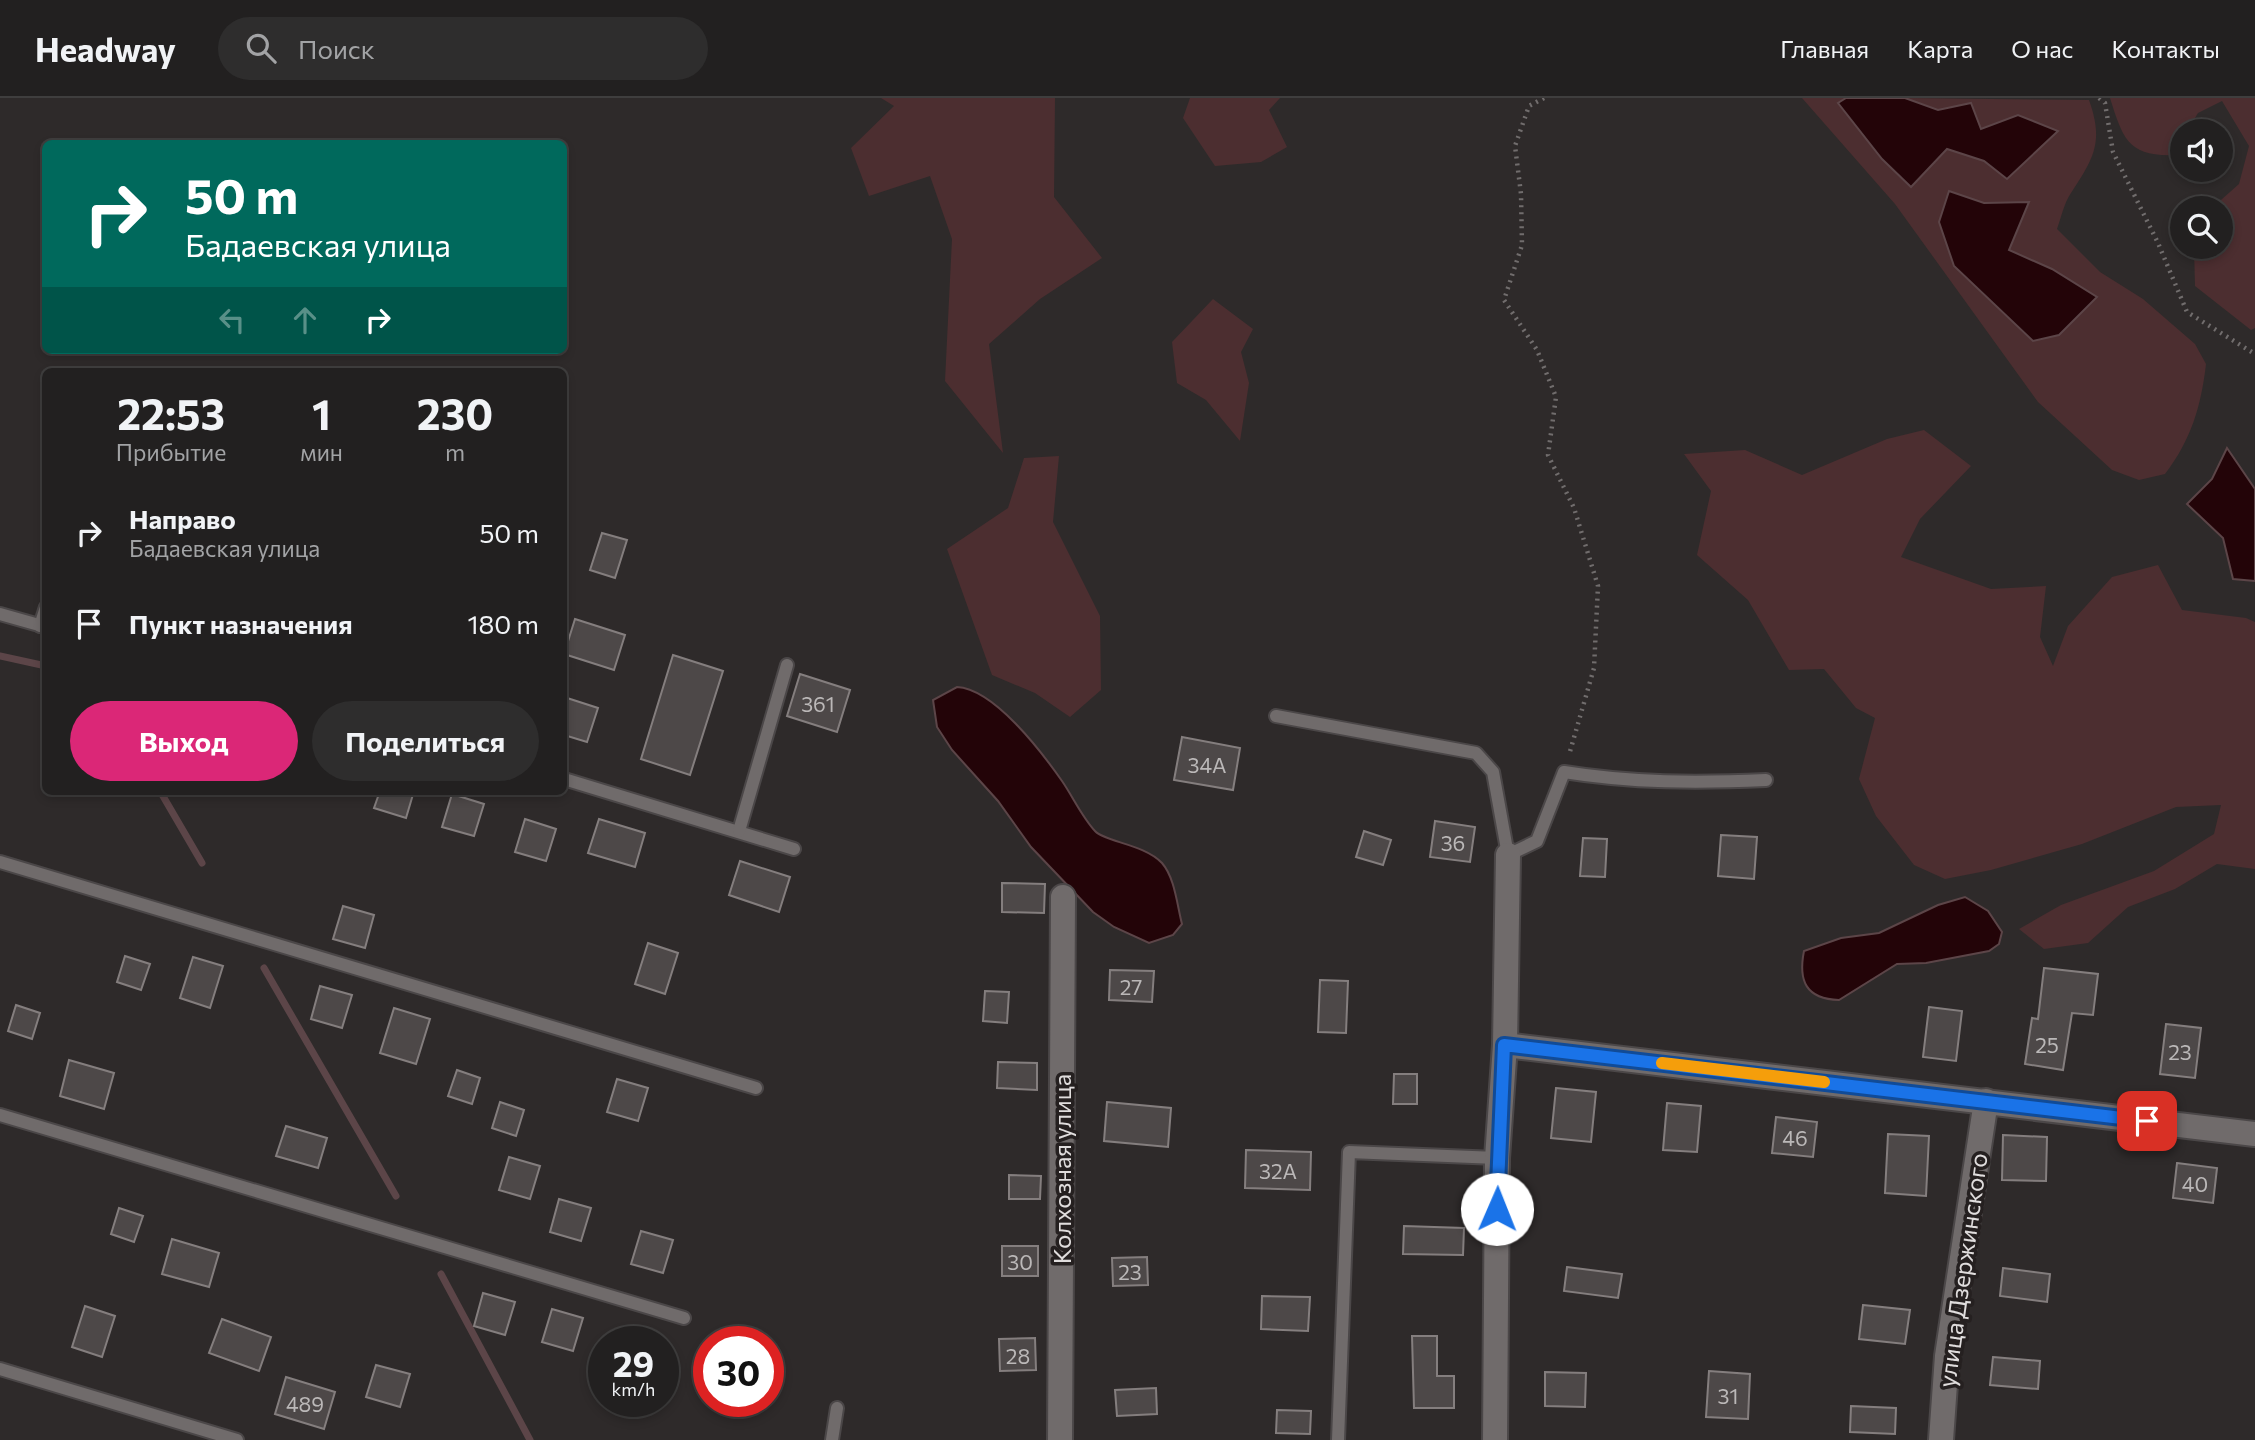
<!DOCTYPE html>
<html lang="ru">
<meta charset="utf-8">
<style>
:root{--surface:#222020;--page:#2e2d2d;--text:#f1f3f6;--muted:#a2a3a5;--line:#3f3e3e;--accent:#db2777}
body{margin:0;font-family:Commissioner,sans-serif;background:var(--page);color:var(--text);height:100vh;display:flex;flex-direction:column;font-size:26px;white-space:nowrap}
*{box-sizing:border-box;margin:0}
p{font-size:23px;color:var(--muted)}
.icon{flex:none;width:38px;height:38px;fill:none;stroke:currentColor;stroke-width:2;stroke-linecap:round;stroke-linejoin:round}
.map{position:relative;flex:1;overflow:hidden}
.sheet{position:absolute;left:42px;top:270px;width:525px;height:427px;display:flex;flex-direction:column;background:var(--surface);border-radius:10px;box-shadow:0 4px 10px #0003,0 0 0 2px var(--line)}
.sheet>*{flex:none}
.guide{position:absolute;left:42px;top:42px;width:525px;height:214px;border-radius:10px;box-shadow:0 4px 10px #0003,0 0 0 2px var(--line);background:#00695c;color:#fff;overflow:hidden}
.controls{position:absolute;left:2170px;top:21px;display:grid;gap:14px}
.controls a{display:grid;place-items:center;width:63px;height:63px;border-radius:50%;background:var(--surface);box-shadow:0 4px 10px #0003,0 0 0 2px var(--line);font-size:35px}
.speed{position:absolute;left:588px;top:1228px;display:flex;gap:14px;font-size:35px;font-weight:700;text-align:center}
.speed>*{display:grid;place-content:center;width:91px;height:91px;border-radius:50%;background:var(--surface);box-shadow:0 4px 10px #0003,0 0 0 2px var(--line);line-height:1}
.speed small{font-size:18px;font-weight:400}
.speed .limit{border:10px solid #d22;background:#fff;color:#111}
.pin{position:absolute;display:grid;place-items:center;width:60px;height:60px;color:#fff;margin:-30px;border-radius:14px;box-shadow:0 4px 10px #0006}
.me{position:absolute;width:77px;margin:-38px;rotate:1deg;stroke-linejoin:round;filter:drop-shadow(0 0 5px #0008)}
.turn{display:flex;align-items:center;gap:24px;height:147px;padding:0 28px;font-size:32px}
.turn .icon{width:91px;height:91px;stroke-width:2.5}
.turn b{display:block;font-size:49px;line-height:60px}
.lanes{display:flex;align-items:center;height:66px;padding:0 28px;background:#0003;justify-content:center;gap:35px;direction:ltr}
.lanes .off{opacity:.35}
.eta{display:flex;justify-content:space-evenly;align-items:center;height:119px;text-align:center}
.eta b{font-size:42px;font-weight:700;line-height:49px}
.button{display:flex;gap:14px;margin-top:auto;padding:14px 28px}
.button a{flex:1;height:80px;border-radius:42px;background:var(--accent);color:#fff;font-size:28px;font-weight:700;line-height:80px;text-align:center}
.button a+a{background:var(--page);color:var(--text)}
ul{padding:0;list-style:none}
li{display:flex;align-items:center;gap:21px;height:91px;padding:0 28px}
li div{flex:1}
li b{display:block;font-size:26px}
li em{font-style:normal}
header{display:flex;align-items:center;gap:42px;box-sizing:border-box;height:98px;padding:0 35px;background:var(--surface);border-bottom:2px solid var(--line)}
header strong{font-size:33px}
nav{display:flex;gap:38px;margin-inline-start:auto;font-size:24px}
.search{width:490px;height:63px;background:var(--page);display:flex;align-items:center;gap:18px;box-sizing:border-box;padding:0 24px;border-radius:38px;color:var(--muted);font-size:26px}
.map>svg:first-child{display:block}
</style>
<header>
<strong>Headway</strong>
<div class="search"><svg class="icon" aria-label="search" viewBox="0 0 24 24"><circle cx="10" cy="10" r="6"/><path d="M15 15l6 6"/></svg>Поиск</div>
<nav><a>Главная</a><a>Карта</a><a>О нас</a><a>Контакты</a></nav>
</header>
<div class="map">
<svg width="2255" height="1342" viewBox="0 0 2255 1342">
<rect width="100%" height="100%" fill="#2e2a2a"/>
<!-- green -->
<g fill="#4c2e30" fill-rule="evenodd">
<path d="M 881,0 L 1055,0 L 1054,99 L 1102,160 L 1040,201 L 989,246 L 1003,355 L 945,283 L 952,141 L 930,78 L 869,98 L 851,50 L 894,8 Z"/>
<path d="M 1190,0 L 1280,0 L 1269,12 L 1287,49 L 1261,64 L 1215,68 L 1183,20 Z"/>
<path d="M 1802,0 L 1846,0 L 1838,5 L 1882,61 L 1911,89 L 1947,50 L 1984,63 L 2007,81 L 2018,17 L 1981,31 L 1971,5 L 1938,12 L 1905,0 L 2089,2 C 2104,44 2094,60 2071,95 C 2064,105 2061,120 2057,131 L 2100,174 L 2143,201 L 2195,246 L 2206,266 C 2201,309 2191,342 2165,376 L 2139,382 L 2112,372 L 2038,304 L 1895,106 ZM 1949,93 L 1984,105 L 2029,105 L 2009,152 L 2052,171 L 2096,200 L 2059,237 Z"/>
<path d="M 2110,0 L 2255,0 L 2255,230 L 2251,232 L 2195,188 L 2194,149 L 2221,149 L 2221,110 L 2212,110 L 2239,86 L 2249,48 L 2222,3 L 2198,15 L 2187,33 L 2182,33 L 2176,57 C 2128,59 2123,41 2110,0 Z"/>
<path d="M 1213,201 L 1253,231 L 1241,254 L 1249,285 L 1240,343 L 1206,302 L 1177,285 L 1172,244 Z"/>
<path d="M 1924,332 L 1971,368 L 1920,421 L 1901,459 L 1991,491 L 2046,488 L 2040,539 L 2053,568 L 2068,528 L 2112,479 L 2158,467 L 2182,512 L 2246,520 L 2255,524 L 2255,771 L 2217,766 L 2175,791 L 2128,809 L 2088,845 L 2044,851 L 2019,831 L 2061,807 L 2154,773 L 2214,736 L 2221,707 L 2176,709 L 2082,746 L 1991,772 L 1945,781 L 1914,767 L 1876,718 L 1859,681 L 1875,620 L 1856,610 L 1824,571 L 1789,572 L 1748,502 L 1697,457 L 1711,393 L 1684,356 L 1745,352 L 1802,377 L 1887,341 Z"/>
<path d="M 1059,358 L 1053,424 L 1100,518 L 1101,592 L 1070,619 L 1035,595 L 992,577 L 947,451 L 1008,410 L 1024,360 Z"/>
</g>
<!-- water -->
<g fill="#230408" stroke="#5c4548" stroke-width="2">
<path d="M 1846,0 L 1905,0 L 1938,12 L 1971,5 L 1981,31 L 2018,17 L 2058,33 L 2007,81 L 1984,63 L 1947,51 L 1911,89 L 1882,61 L 1838,5 Z"/>
<path d="M 1949,93 L 1984,105 L 2029,104 L 2009,152 L 2052,171 L 2097,199 L 2059,237 L 2033,243 L 1954,168 L 1939,124 Z"/>
<path d="M 2227,350 L 2255,391 L 2255,483 L 2233,481 L 2223,440 L 2187,406 L 2212,381 Z"/>
<path d="M 957,589 C 994,591 1041,653 1062,683 C 1073,699 1082,719 1095,733 C 1105,744 1144,746 1162,765 C 1175,780 1177,807 1182,826 L 1173,837 L 1149,845 L 1114,829 L 1093,814 L 1031,749 L 998,703 L 952,652 L 937,629 L 933,602 Z"/>
<path d="M 1965,799 L 1988,813 L 2002,834 L 1999,846 L 1989,853 L 1926,865 L 1897,866 L 1839,902 C 1806,901 1798,883 1804,853 L 1841,840 L 1879,835 L 1938,807 Z"/>
</g>
<g fill="none" stroke-linecap="round" stroke-linejoin="round">
<!-- stream -->
<g stroke="#5c4548" stroke-width="7">
<path d="M 0,558 L 46,568"/>
<path d="M 160,693 L 202,765"/>
<path d="M 264,870 L 396,1098"/>
<path d="M 441,1176 L 530,1342"/>
</g>
</g>
<!-- building -->
<g fill="#4d4848" stroke="#847e7e" stroke-width="2">
<path d="M 602,435 L 627,442 L 615,480 L 590,472 Z"/>
<path d="M 575,521 L 625,537 L 614,572 L 564,556 Z"/>
<path d="M 673,557 L 723,573 L 690,677 L 641,661 Z"/>
<path d="M 800,576 L 850,592 L 837,634 L 787,618 Z"/>
<path d="M 564,599 L 598,610 L 587,644 L 564,637 Z"/>
<path d="M 1182,639 L 1240,650 L 1233,692 L 1174,682 Z"/>
<path d="M 380,693 L 414,693 L 406,720 L 374,710 Z"/>
<path d="M 452,696 L 484,706 L 474,738 L 442,729 Z"/>
<path d="M 525,721 L 556,731 L 546,763 L 515,754 Z"/>
<path d="M 599,721 L 645,735 L 635,769 L 588,755 Z"/>
<path d="M 1435,723 L 1475,729 L 1470,764 L 1430,759 Z"/>
<path d="M 1364,733 L 1391,742 L 1383,767 L 1356,759 Z"/>
<path d="M 1721,737 L 1757,739 L 1754,781 L 1718,778 Z"/>
<path d="M 1583,740 L 1607,741 L 1605,779 L 1580,778 Z"/>
<path d="M 740,763 L 790,779 L 779,814 L 729,797 Z"/>
<path d="M 1002,785 L 1045,786 L 1044,815 L 1002,814 Z"/>
<path d="M 343,808 L 374,817 L 365,850 L 333,841 Z"/>
<path d="M 648,845 L 678,855 L 665,896 L 635,886 Z"/>
<path d="M 125,858 L 150,866 L 141,892 L 117,884 Z"/>
<path d="M 193,859 L 223,868 L 210,910 L 180,900 Z"/>
<path d="M 2044,870 L 2098,876 L 2093,917 L 2072,915 L 2063,972 L 2025,966 L 2032,920 L 2038,921 Z"/>
<path d="M 1110,872 L 1154,873 L 1152,904 L 1109,902 Z"/>
<path d="M 1320,882 L 1348,883 L 1346,935 L 1318,934 Z"/>
<path d="M 320,888 L 352,897 L 342,930 L 311,921 Z"/>
<path d="M 985,893 L 1009,894 L 1007,925 L 983,923 Z"/>
<path d="M 16,907 L 40,915 L 32,941 L 8,933 Z"/>
<path d="M 1929,909 L 1962,913 L 1956,963 L 1923,959 Z"/>
<path d="M 394,910 L 430,921 L 416,966 L 380,955 Z"/>
<path d="M 2166,926 L 2201,930 L 2195,980 L 2160,976 Z"/>
<path d="M 69,962 L 114,975 L 104,1011 L 60,998 Z"/>
<path d="M 998,964 L 1037,965 L 1037,992 L 997,990 Z"/>
<path d="M 457,972 L 480,980 L 472,1006 L 448,998 Z"/>
<path d="M 1394,976 L 1417,976 L 1417,1006 L 1393,1006 Z"/>
<path d="M 617,981 L 648,990 L 638,1023 L 607,1014 Z"/>
<path d="M 1556,990 L 1596,994 L 1591,1044 L 1551,1040 Z"/>
<path d="M 500,1004 L 524,1012 L 516,1038 L 492,1030 Z"/>
<path d="M 1107,1004 L 1171,1010 L 1168,1049 L 1104,1043 Z"/>
<path d="M 1667,1005 L 1701,1008 L 1697,1054 L 1663,1052 Z"/>
<path d="M 1776,1019 L 1817,1024 L 1813,1059 L 1772,1055 Z"/>
<path d="M 286,1028 L 327,1040 L 318,1070 L 276,1058 Z"/>
<path d="M 1888,1036 L 1929,1038 L 1926,1098 L 1885,1095 Z"/>
<path d="M 2003,1037 L 2047,1039 L 2046,1083 L 2002,1082 Z"/>
<path d="M 1246,1052 L 1311,1054 L 1310,1092 L 1245,1090 Z"/>
<path d="M 509,1059 L 540,1068 L 530,1101 L 499,1092 Z"/>
<path d="M 2177,1065 L 2217,1070 L 2213,1105 L 2173,1100 Z"/>
<path d="M 1009,1077 L 1041,1078 L 1040,1101 L 1009,1101 Z"/>
<path d="M 559,1101 L 591,1110 L 581,1143 L 550,1134 Z"/>
<path d="M 119,1110 L 143,1118 L 134,1144 L 111,1136 Z"/>
<path d="M 1404,1128 L 1464,1130 L 1463,1157 L 1403,1156 Z"/>
<path d="M 641,1133 L 673,1142 L 663,1175 L 631,1166 Z"/>
<path d="M 172,1141 L 219,1155 L 209,1189 L 162,1176 Z"/>
<rect x="1002" y="1148" width="36" height="30"/>
<path d="M 1147,1159 L 1148,1187 L 1113,1188 L 1112,1160 Z"/>
<path d="M 1567,1169 L 1622,1176 L 1618,1200 L 1564,1193 Z"/>
<path d="M 2003,1170 L 2050,1176 L 2047,1204 L 2000,1198 Z"/>
<path d="M 483,1195 L 515,1204 L 505,1237 L 474,1228 Z"/>
<path d="M 1262,1198 L 1310,1199 L 1308,1233 L 1261,1231 Z"/>
<path d="M 1863,1207 L 1910,1212 L 1905,1246 L 1859,1241 Z"/>
<path d="M 85,1208 L 115,1218 L 102,1259 L 72,1249 Z"/>
<path d="M 552,1211 L 583,1220 L 573,1253 L 542,1244 Z"/>
<path d="M 222,1221 L 271,1239 L 259,1273 L 209,1255 Z"/>
<path d="M 1412,1238 L 1437,1238 L 1437,1278 L 1454,1278 L 1454,1310 L 1414,1310 Z"/>
<path d="M 1035,1240 L 1036,1272 L 1000,1273 L 999,1241 Z"/>
<path d="M 1993,1259 L 2040,1263 L 2038,1291 L 1990,1287 Z"/>
<path d="M 376,1267 L 410,1276 L 400,1309 L 366,1299 Z"/>
<path d="M 1709,1273 L 1750,1276 L 1748,1321 L 1706,1319 Z"/>
<path d="M 1545,1274 L 1586,1275 L 1585,1309 L 1545,1308 Z"/>
<path d="M 286,1279 L 335,1294 L 324,1331 L 275,1316 Z"/>
<path d="M 1156,1290 L 1157,1316 L 1117,1318 L 1115,1292 Z"/>
<path d="M 1851,1308 L 1896,1310 L 1895,1336 L 1850,1334 Z"/>
<path d="M 1277,1312 L 1311,1313 L 1310,1336 L 1276,1335 Z"/>
</g>
<g fill="none" stroke-linecap="round" stroke-linejoin="round">
<defs>
<g id="lane">
<path d="M 0,516 L 46,529"/>
<path d="M 40,528 L 46,509"/>
<path d="M 1276,618 L 1476,655 L 1493,674 L 1508,757 L 1537,743 L 1564,674 C 1632,685 1698,685 1766,682"/>
<path d="M 564,681 L 794,751"/>
<path d="M 739,733 L 787,567"/>
<path d="M 0,764 L 756,990"/>
<path d="M 0,1017 L 684,1220"/>
<path d="M 0,1271 L 237,1342"/>
<path d="M 832,1342 L 837,1310"/>
<path d="M 1338,1342 L 1349,1054 L 1497,1060"/>
</g>
<g id="street">
<path d="M 1505,947 L 2255,1036"/>
<path d="M 1060,1342 L 1063,799"/>
<path d="M 1495,1342 L 1497,1060 L 1505,947 L 1508,757"/>
<path d="M 1941,1342 L 1947,1258 L 1986,1003"/>
</g>
</defs>
<!-- lane casing -->
<use href="#lane" stroke="#4b4748" stroke-width="16"/>
<!-- street casing -->
<use href="#street" stroke="#4b4748" stroke-width="28"/>
<!-- path -->
<g stroke="#716d6d" stroke-width="4.5" stroke-dasharray="2 5" stroke-linecap="butt">
<path d="M 1544,0 L 1529,8 L 1515,48 L 1521,96 L 1522,147 L 1504,202 L 1537,252 L 1556,299 L 1548,357 L 1574,410 L 1598,488 L 1594,570 L 1569,657"/>
<path d="M 2099,0 L 2105,5 L 2113,54 L 2158,145 L 2187,214 L 2255,256"/>
</g>
<!-- lane -->
<use href="#lane" stroke="#706b6b" stroke-width="12"/>
<!-- street -->
<use href="#street" stroke="#706b6b" stroke-width="24"/>
</g>
<g fill="none" stroke-linecap="round" stroke-linejoin="round">
<defs>
<path id="route" d="M 1497,1111 L 1504,947 L 2147,1023"/>
</defs>
<!-- route casing -->
<use href="#route" stroke="#114b97" stroke-width="18"/>
<!-- route -->
<use href="#route" stroke="#1a73e8" stroke-width="12"/>
<!-- slow -->
<path stroke="#f59e0b" stroke-width="12" d="M 1662,965 L 1824,984"/>
</g>
<g text-anchor="middle" dominant-baseline="central" stroke-width="7" stroke-linejoin="round" paint-order="stroke">
<!-- number labels -->
<g font-size="21" fill="#bbb8b8">
<text x="818" y="605">361</text>
<text x="1207" y="666">34А</text>
<text x="1453" y="744">36</text>
<text x="1131" y="888">27</text>
<text x="2047" y="946">25</text>
<text x="2180" y="953">23</text>
<text x="1795" y="1039">46</text>
<text x="1278" y="1072">32А</text>
<text x="2195" y="1085">40</text>
<text x="1020" y="1163">30</text>
<text x="1130" y="1173">23</text>
<text x="1018" y="1257">28</text>
<text x="1728" y="1297">31</text>
<text x="305" y="1305">489</text>
</g>
<!-- street labels -->
<g font-size="24" fill="#e0dddd" stroke="#252020">
<text transform="translate(1061 1071) rotate(-90)">Колхозная улица</text>
<text transform="translate(1962 1172) rotate(-82)">улица Дзержинского</text>
</g>
</g>
</svg>
<div class="controls">
<a><svg class="icon" aria-label="sound" viewBox="0 0 24 24"><path d="M4 9h4l5-4v14l-5-4H4zM17 9q2 3 0 6"/></svg></a>
<a><svg class="icon" aria-label="search" viewBox="0 0 24 24"><circle cx="10" cy="10" r="6"/><path d="M15 15l6 6"/></svg></a>
</div>
<div class="speed"><div>29<small>km/h</small></div><div class="limit">30</div></div>
<div class="pin" style="left:2147px;top:1023px;background:#d93025"><svg class="icon" aria-label="arrive" viewBox="0 0 24 24"><path d="M6 21V4h12l-3 4 3 4H6"/></svg></div>
<svg class="me" style="left:1497px;top:1111px" viewBox="-20 -20 40 40"><circle r="19" fill="#fff"/><path d="M0-13L10 11 0 6-10 11z" fill="#1a73e8"/></svg>
<div class="guide">
<div class="turn"><svg class="icon" aria-label="right" viewBox="0 0 24 24"><path d="M7 20v-9h11M14 6l5 5-5 5"/></svg><div><b>50 m</b>Бадаевская улица</div></div>
<div class="lanes"><svg class="icon off" aria-label="left" viewBox="0 0 24 24"><path d="M17 20v-9H6M10 6l-5 5 5 5"/></svg><svg class="icon off" aria-label="ahead" viewBox="0 0 24 24"><path d="M12 20V5M6 11l6-6 6 6"/></svg><svg class="icon" aria-label="right" viewBox="0 0 24 24"><path d="M7 20v-9h11M14 6l5 5-5 5"/></svg></div>
</div>
<section class="sheet">
<div class="eta">
<div><b>22:53</b><p>Прибытие</p></div>
<div><b>1</b><p>мин</p></div>
<div><b>230</b><p>m</p></div>
</div>
<ul>
<li><svg class="icon" aria-label="right" viewBox="0 0 24 24"><path d="M7 20v-9h11M14 6l5 5-5 5"/></svg><div><b>Направо</b><p>Бадаевская улица</p></div><em>50 m</em></li>
<li><svg class="icon" aria-label="arrive" viewBox="0 0 24 24"><path d="M6 21V4h12l-3 4 3 4H6"/></svg><div><b>Пункт назначения</b></div><em>180 m</em></li>
</ul>
<div class="button"><a>Выход</a><a>Поделиться</a></div>
</section>
</div>
